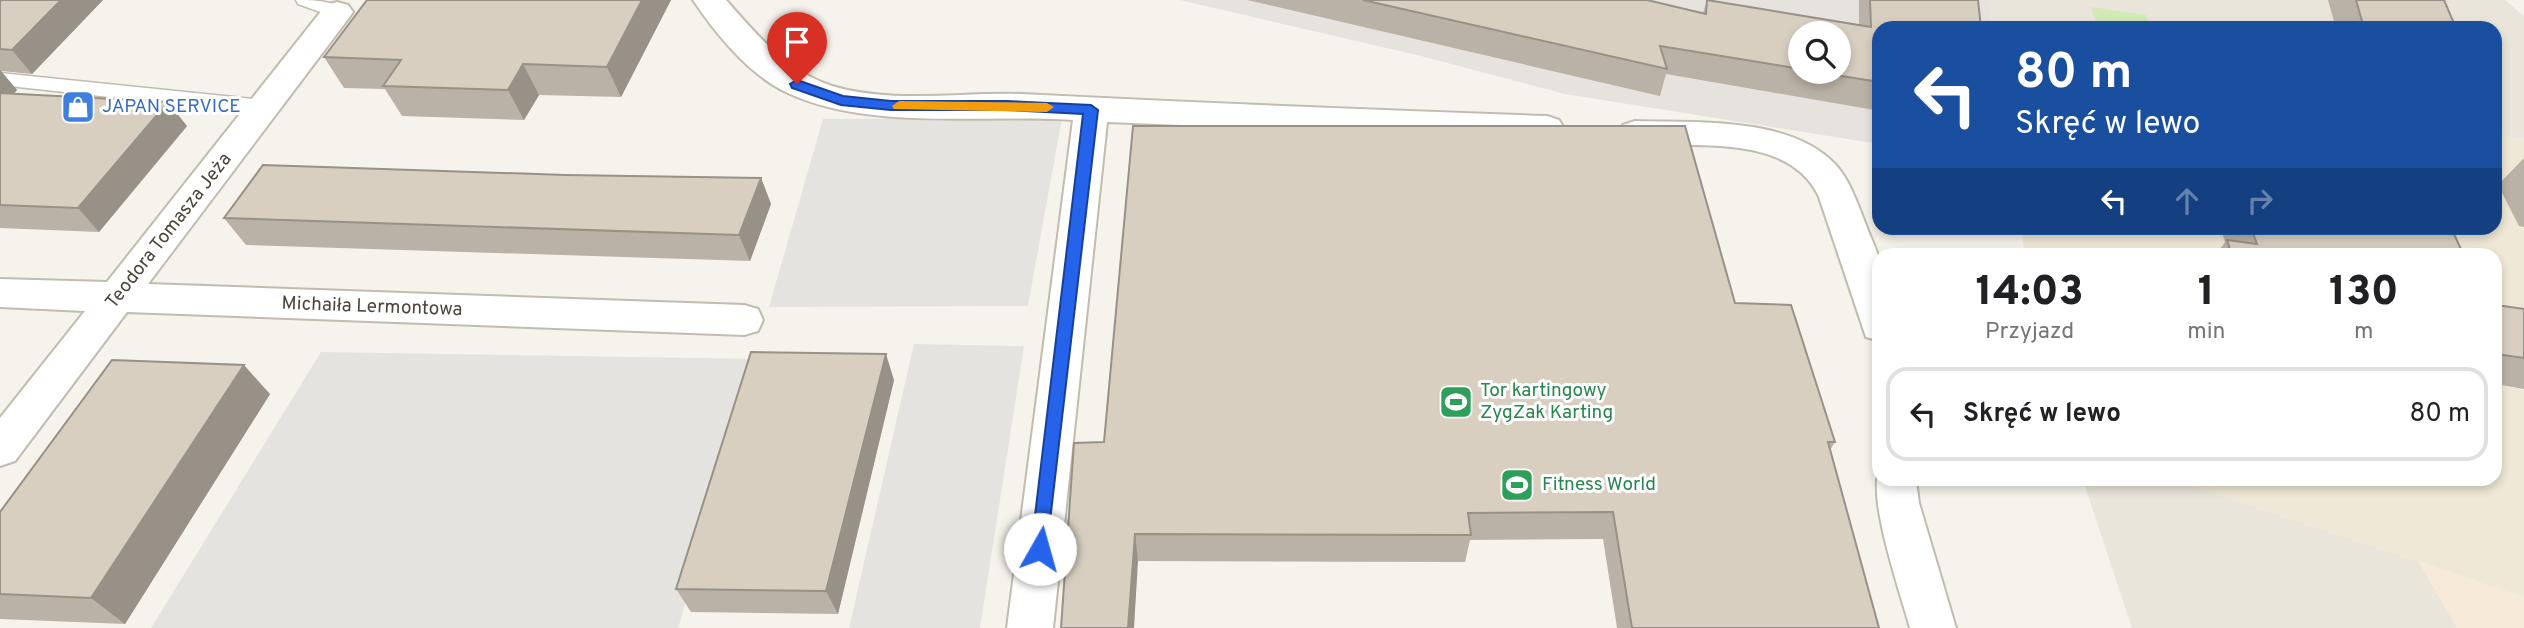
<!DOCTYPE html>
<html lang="pl">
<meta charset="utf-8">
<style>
:root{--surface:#fff;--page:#f6f6f6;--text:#202124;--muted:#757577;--line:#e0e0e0}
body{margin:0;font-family:Overpass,sans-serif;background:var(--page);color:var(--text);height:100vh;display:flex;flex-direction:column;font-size:26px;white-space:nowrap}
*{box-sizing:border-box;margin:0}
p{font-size:23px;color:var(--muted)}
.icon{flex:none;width:38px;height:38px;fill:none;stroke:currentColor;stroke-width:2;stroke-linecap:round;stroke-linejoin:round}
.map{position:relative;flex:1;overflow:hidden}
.sheet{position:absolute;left:1872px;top:248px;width:630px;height:238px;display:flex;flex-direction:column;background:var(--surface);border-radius:21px;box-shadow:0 4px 10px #0003}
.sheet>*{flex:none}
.banner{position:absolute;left:1872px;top:21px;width:630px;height:214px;border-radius:21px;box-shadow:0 4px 10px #0003;background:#1a4fa0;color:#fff;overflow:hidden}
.fabs{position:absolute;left:1788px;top:21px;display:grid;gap:14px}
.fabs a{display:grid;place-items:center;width:63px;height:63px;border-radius:50%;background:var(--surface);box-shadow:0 4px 10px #0003;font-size:35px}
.pin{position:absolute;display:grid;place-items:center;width:60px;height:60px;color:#fff;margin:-72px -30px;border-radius:50% 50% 50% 0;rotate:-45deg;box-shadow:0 0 7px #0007}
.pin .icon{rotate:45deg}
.me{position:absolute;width:77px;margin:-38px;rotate:7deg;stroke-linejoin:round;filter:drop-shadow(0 0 5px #0008)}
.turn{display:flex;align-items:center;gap:24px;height:147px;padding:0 28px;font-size:32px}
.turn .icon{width:91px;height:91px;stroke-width:2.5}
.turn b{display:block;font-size:49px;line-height:60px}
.lanes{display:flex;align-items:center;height:66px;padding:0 28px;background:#0003;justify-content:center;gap:35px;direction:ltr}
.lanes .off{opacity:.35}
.eta{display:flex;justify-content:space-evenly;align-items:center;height:119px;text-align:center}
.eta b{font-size:42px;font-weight:800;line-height:49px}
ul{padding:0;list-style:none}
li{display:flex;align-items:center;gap:21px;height:94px;margin:0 14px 10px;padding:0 14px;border:4px solid var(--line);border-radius:21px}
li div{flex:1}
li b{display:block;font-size:26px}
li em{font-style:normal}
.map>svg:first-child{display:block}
</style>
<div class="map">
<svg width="2524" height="628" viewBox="0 0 2524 628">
<rect width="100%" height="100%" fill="#f6f3ec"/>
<!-- residential -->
<g fill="#eae5da">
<path d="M 1988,0 L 2505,0 L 2524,16 L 2524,139 L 2496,135 L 2496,28 L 1992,28 Z"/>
<path d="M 2083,480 L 2175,480 L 2419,562 L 2457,628 L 2132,628 Z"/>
</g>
<!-- commercial -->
<path fill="#f7ead8" d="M 2419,562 L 2524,597 L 2524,628 L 2457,628 Z"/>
<!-- industrial -->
<path fill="#e6e2dd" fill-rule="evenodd" d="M 1180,0 L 1988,0 L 1992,28 L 1880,28 L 1879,144 L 1565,94 L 1421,56 ZM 1801,33 L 1839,33 L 1839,72 L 1801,72 Z"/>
<!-- education -->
<path fill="#efe8d6" d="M 2496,135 L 2524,139 L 2524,597 L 2175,480 L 2496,480 L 2496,256 L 2025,255 L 2021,228 L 2496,228 Z"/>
<!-- green -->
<path fill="#d2eab5" d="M 2091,7 L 2146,15 L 2151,28 L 2098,28 Z"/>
<!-- parking -->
<g fill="#e5e3e0">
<path d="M 1062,118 L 1028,306 L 769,307 L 823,119 Z"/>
<path d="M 914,344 L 1024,346 L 980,628 L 849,628 Z"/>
<path d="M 321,352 L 761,359 L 678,628 L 151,628 Z"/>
</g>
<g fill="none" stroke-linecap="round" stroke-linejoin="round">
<defs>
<g id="service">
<path d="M 296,0 C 312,0 335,0 346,12 L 337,18 L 298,4 Z"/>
<path d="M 0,73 L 264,100 L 274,107 L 264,114 L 0,85 Z"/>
</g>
<g id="minor">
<path d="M 693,0 L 726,0 C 757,35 786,71 832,86 C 892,104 960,92 1022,94 C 1197,103 1372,110 1547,116 L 1559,120 L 1564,128 L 1559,136 L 1547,140 L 1107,122 L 1053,628 L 1007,628 L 1073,120 C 983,114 869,131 788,93 C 750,76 716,34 693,0 Z"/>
<path d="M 337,2 L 348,5 L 353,12 L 348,19 L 148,284 L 744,305 L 758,309 L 763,320 L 758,331 L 744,335 L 127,312 L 15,461 L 0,466 L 0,418 L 85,311 L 0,307 L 0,279 L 107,282 L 326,5 Z"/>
<path d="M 1635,121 C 1696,123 1789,116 1835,164 C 1850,180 1858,205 1866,225 C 1870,237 1877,249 1879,260 C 1884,285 1880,316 1880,341 L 1866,337 L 1819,197 C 1790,133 1693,147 1635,145 L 1623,141 L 1618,133 L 1623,125 Z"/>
<path d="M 1880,468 L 1880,480 L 1916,480 L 1919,503 L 1956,628 L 1910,628 C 1901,594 1866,496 1880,468 Z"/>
</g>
</defs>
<!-- service casing -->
<use href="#service" stroke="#c2bbae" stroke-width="3"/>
<!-- minor casing -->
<use href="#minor" stroke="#c2bbae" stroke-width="4"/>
<!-- service -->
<use href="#service" fill="#fff" fill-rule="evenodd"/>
<!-- minor -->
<use href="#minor" fill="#fff" fill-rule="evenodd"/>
</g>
<!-- wall -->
<g fill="#bab2a6" fill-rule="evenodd">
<path d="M 1,0 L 103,0 L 32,74 L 1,71 L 17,90 L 13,94 L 187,126 L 99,232 L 0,228 L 0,1 Z"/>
<path d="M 367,0 L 671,0 L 621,97 L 539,95 L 524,120 L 402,116 L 385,89 L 344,88 L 324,57 Z"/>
<path d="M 1247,0 L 1647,0 L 1703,13 L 1707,0 L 1859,25 L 1859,0 L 1978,0 L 1880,28 L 1880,111 L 1666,74 L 1660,96 ZM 1801,33 L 1839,72 L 1801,72 Z"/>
<path d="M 2328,0 L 2444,0 L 2456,28 L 2336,28 Z"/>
<path d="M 2524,158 L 2524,227 L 2519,226 L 2498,185 Z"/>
<path d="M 565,175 L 761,178 L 771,204 L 750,261 L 246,245 L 224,218 Z"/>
<path d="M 2226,228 L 2404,228 L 2464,256 L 2215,256 L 2225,242 L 2222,233 Z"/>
<path d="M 1735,303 L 1835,442 L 1830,450 L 1879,628 L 1617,628 L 1603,539 L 1470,540 L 1465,562 L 1138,561 L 1104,442 Z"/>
<path d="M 2496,305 L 2524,309 L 2524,389 L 2496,384 Z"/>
<path d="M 894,380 L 838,614 L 691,612 L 676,589 Z"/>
<path d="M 270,394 L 125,624 L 0,619 L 0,512 Z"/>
</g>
<!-- shaded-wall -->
<g fill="#979187">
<path d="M 61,0 L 103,0 L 32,74 L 12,50 Z"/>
<path d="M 642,0 L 671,0 L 621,97 L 607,67 Z"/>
<path d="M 523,64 L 539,95 L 524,120 L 508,90 Z"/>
<path d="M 0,70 L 17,90 L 0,108 Z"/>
<path d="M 168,102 L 187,126 L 99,232 L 78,208 Z"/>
<path d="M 761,178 L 771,204 L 750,261 L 739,235 Z"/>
<path d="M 886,354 L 894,380 L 838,614 L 826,591 Z"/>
<path d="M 244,365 L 270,394 L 125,624 L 91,598 Z"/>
<path d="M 1135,534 L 1138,561 L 1134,628 L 1128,628 Z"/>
</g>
<!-- building -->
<g fill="#d8cfc1" stroke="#979187" stroke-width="2">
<path d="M 1,0 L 61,0 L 12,50 L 0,49 L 0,1 Z"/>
<path d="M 367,0 L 642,0 L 607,67 L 523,64 L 508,90 L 383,86 L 401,60 L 324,57 Z"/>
<path d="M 1363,0 L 1647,0 L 1706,14 L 1707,0 L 1871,27 L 1870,0 L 1978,0 L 1981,28 L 1880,28 L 1880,82 L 1816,72 L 1839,72 L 1839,33 L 1801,33 L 1801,69 L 1660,46 L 1667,69 Z"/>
<path d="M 2356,0 L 2444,0 L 2456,28 L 2364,28 Z"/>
<path d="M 0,93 L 168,102 L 78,208 L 0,205 Z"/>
<path d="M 1133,126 L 1685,126 L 1735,303 L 1791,305 L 1835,442 L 1828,442 L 1879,628 L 1632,628 L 1613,512 L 1468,513 L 1471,535 L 1135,534 L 1128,628 L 1061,628 L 1074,443 L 1104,442 Z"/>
<path d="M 263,165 L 565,175 L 761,178 L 739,235 L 224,218 Z"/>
<path d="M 2251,228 L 2404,228 L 2454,234 L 2464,256 L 2232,256 L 2227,240 L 2257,244 Z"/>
<path d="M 2496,305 L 2524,309 L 2524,358 L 2496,354 Z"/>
<path d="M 751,352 L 886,354 L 826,591 L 676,589 Z"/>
<path d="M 112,360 L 244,365 L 91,598 L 0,594 L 0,512 Z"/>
</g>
<!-- route -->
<path fill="#2563eb" stroke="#184099" stroke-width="2" d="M 797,80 L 843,96 L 891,101 L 1006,101 L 1091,105 L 1098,110 L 1046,555 L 1033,555 L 1031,549 L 1083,114 L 1006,110 L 891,110 L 841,105 L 792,88 L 790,84 Z"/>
<!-- slow -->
<path fill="#f59e0b" d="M 899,101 L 1047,103 L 1054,107 L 1047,112 L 894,109 L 892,106 Z"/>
<!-- icons -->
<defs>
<symbol id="shop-square" viewBox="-11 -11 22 22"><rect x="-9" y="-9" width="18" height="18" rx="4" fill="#3f7fe0" stroke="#fff"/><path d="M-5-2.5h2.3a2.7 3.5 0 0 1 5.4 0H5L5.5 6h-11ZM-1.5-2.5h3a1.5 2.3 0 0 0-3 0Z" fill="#fff"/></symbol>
<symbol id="stadium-square" viewBox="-11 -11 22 22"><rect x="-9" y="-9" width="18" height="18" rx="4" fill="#2e9e5b" stroke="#fff"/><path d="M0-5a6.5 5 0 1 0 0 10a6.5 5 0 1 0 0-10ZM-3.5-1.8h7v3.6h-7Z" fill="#fff"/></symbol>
</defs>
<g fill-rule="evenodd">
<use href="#shop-square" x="59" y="88" width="38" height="38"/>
<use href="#stadium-square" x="1437" y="383" width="38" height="38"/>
<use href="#stadium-square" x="1498" y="466" width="38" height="38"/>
</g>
<g text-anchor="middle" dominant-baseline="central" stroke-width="6" stroke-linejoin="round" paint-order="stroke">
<!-- shop labels -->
<g font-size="19" fill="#366cbe" stroke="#fff" text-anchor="start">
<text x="102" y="107">JAPAN SERVICE</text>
</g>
<!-- street labels -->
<g font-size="19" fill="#4b4439" stroke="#fff">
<text transform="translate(169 231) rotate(-52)">Teodora Tomasza Jeża</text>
<text transform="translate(372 307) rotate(2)">Michaiła Lermontowa</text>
</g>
<!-- leisure labels -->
<g font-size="19" fill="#27864d" stroke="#fff" text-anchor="start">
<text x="1480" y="391">Tor kartingowy<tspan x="1480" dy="22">ZygZak Karting</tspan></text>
<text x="1542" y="485">Fitness World</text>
</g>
</g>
</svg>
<div class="fabs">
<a><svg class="icon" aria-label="search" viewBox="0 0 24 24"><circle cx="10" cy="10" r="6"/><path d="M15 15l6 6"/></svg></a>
</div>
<div class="pin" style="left:797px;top:84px;background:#d93025"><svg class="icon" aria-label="arrive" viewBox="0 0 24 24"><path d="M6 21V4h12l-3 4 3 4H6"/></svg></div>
<svg class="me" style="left:1040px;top:549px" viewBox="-20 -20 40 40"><circle r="19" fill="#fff"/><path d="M0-13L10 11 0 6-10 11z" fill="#2563eb"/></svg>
<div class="banner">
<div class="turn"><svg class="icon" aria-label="left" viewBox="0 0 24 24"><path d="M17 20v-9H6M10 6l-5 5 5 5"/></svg><div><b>80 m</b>Skręć w lewo</div></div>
<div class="lanes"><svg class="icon" aria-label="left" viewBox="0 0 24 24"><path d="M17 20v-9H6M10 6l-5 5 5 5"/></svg><svg class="icon off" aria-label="ahead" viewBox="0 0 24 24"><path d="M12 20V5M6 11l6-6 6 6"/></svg><svg class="icon off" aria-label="right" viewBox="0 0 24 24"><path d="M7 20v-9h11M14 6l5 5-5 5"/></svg></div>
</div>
<section class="sheet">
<div class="eta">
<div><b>14:03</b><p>Przyjazd</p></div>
<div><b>1</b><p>min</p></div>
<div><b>130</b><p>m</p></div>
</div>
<ul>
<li><svg class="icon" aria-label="left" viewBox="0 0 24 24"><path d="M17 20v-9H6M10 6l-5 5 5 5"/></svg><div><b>Skręć w lewo</b></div><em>80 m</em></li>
</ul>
</section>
</div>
